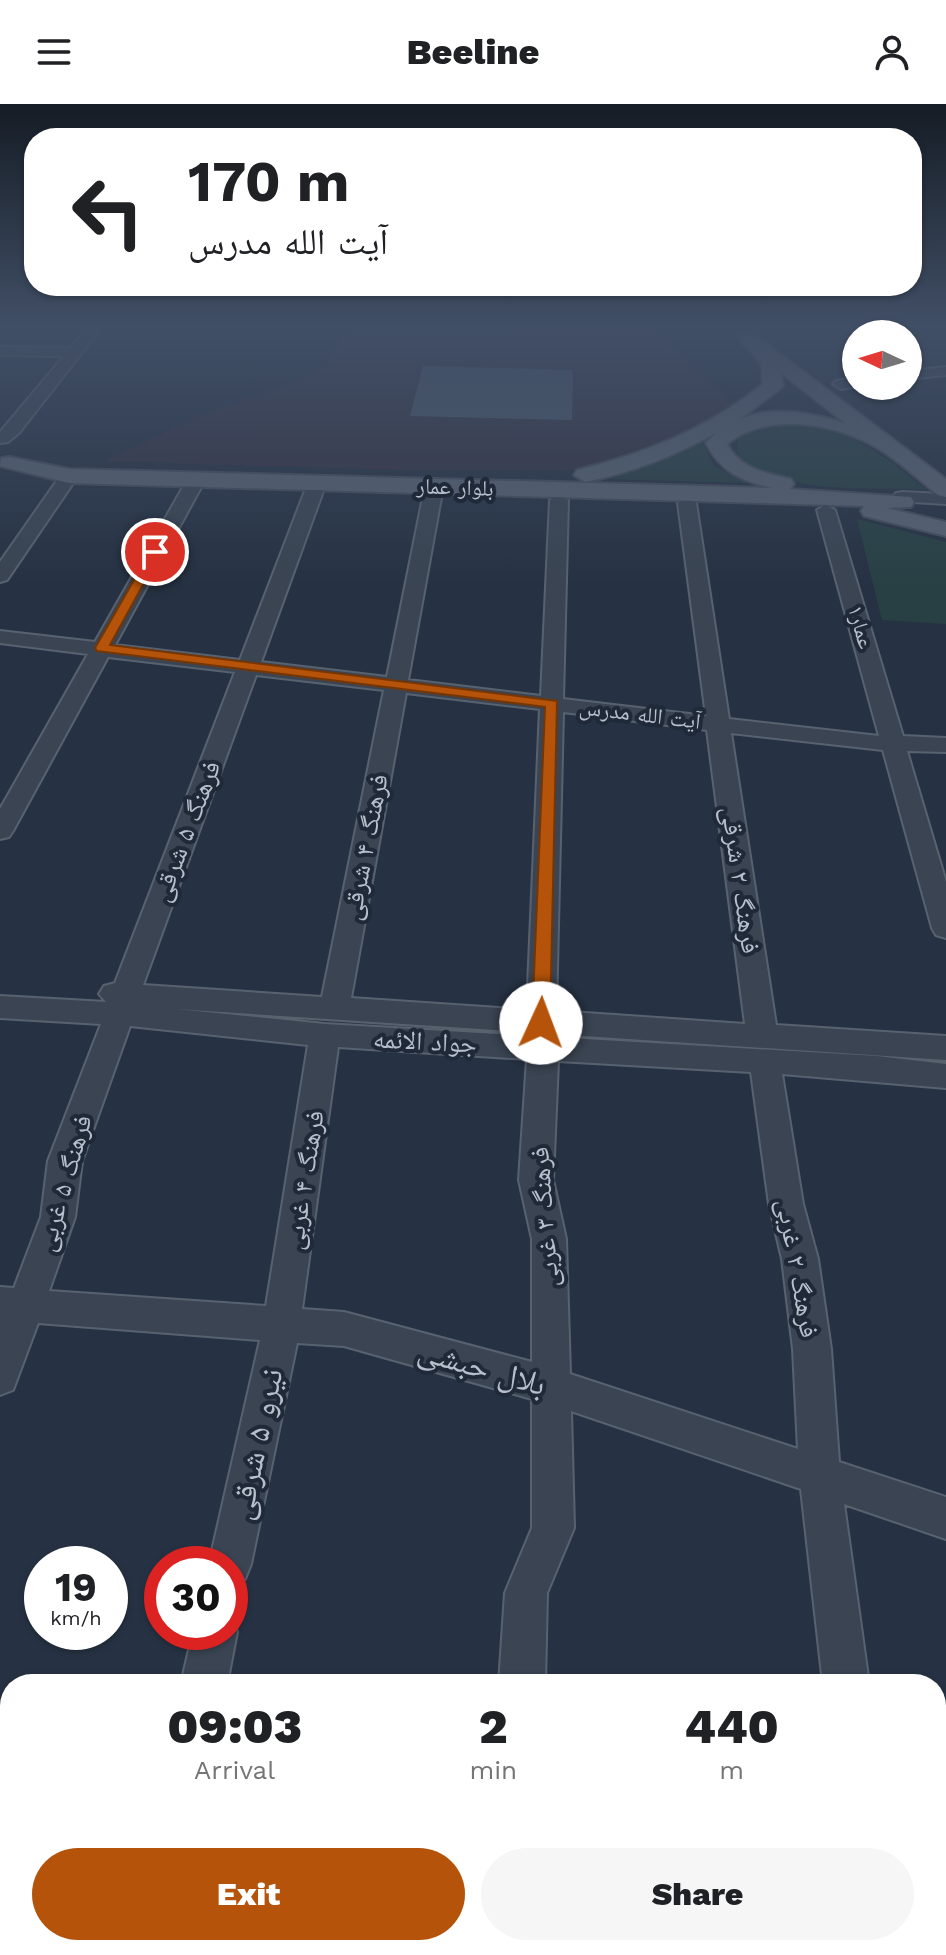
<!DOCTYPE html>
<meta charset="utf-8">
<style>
:root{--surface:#fff;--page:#f6f6f6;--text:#202124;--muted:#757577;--accent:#b45309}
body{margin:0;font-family:"Work Sans","Noto Naskh Arabic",sans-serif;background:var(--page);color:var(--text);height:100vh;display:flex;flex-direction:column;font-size:30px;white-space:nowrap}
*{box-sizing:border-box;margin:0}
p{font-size:26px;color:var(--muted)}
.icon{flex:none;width:44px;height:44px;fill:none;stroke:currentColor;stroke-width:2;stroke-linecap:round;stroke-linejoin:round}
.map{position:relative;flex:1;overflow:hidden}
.details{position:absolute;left:0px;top:1570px;width:946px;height:282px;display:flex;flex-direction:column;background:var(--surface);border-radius:32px 32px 0 0;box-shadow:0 2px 6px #0004}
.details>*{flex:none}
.guide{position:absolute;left:24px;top:24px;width:898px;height:168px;border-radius:32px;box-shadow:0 2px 6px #0004;background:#fff;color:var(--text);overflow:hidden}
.needle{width:52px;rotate:274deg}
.fabs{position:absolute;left:842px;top:216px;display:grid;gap:16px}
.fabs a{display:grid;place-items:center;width:80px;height:80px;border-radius:50%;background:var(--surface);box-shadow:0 2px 6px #0004;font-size:40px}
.speed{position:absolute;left:24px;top:1442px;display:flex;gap:16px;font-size:40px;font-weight:700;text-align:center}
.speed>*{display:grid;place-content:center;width:104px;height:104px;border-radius:50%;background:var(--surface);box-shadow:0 2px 6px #0004;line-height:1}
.speed small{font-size:20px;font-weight:400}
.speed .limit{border:12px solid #d22;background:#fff;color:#111}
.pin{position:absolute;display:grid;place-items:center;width:68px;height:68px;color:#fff;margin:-34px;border:4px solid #fff;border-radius:50%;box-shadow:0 2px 8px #0007}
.me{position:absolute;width:88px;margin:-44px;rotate:2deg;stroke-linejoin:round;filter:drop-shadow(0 0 6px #0008)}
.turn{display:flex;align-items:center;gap:28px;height:168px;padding:0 32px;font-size:36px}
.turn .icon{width:104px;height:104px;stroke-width:2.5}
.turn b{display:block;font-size:56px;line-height:68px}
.eta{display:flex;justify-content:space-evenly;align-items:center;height:136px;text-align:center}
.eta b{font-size:48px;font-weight:800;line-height:56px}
.action{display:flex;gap:16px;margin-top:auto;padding:16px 32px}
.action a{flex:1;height:92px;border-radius:48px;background:var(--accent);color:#fff;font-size:32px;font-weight:800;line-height:92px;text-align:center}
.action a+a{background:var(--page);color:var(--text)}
header{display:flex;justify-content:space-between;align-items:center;height:104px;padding:0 32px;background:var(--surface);font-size:36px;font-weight:800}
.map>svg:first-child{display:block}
</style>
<header><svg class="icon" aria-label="menu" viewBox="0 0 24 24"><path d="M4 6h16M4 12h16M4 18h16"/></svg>Beeline<svg class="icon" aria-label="person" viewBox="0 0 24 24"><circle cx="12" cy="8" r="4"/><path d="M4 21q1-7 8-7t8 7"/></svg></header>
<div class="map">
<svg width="946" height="1851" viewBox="0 0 946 1851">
<rect width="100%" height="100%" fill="#263243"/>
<!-- medical -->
<path fill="#343243" d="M 354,224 L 651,224 L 734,300 L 649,349 L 578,367 L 394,366 L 105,357 L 199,312 L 309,272 L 328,256 L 342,233 Z"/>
<!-- green -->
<g fill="#284044">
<path d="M 793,319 L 839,326 L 889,356 L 927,386 C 864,382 792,392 738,355 L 737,335 L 760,322 Z"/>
<path d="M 702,337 L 714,362 L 750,379 L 611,375 L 686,347 Z"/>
<path d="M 857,415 L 946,438 L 946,520 L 882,516 Z"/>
</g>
<!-- building -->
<path fill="#4c596c" d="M 423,262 L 573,266 L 572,316 L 410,312 Z"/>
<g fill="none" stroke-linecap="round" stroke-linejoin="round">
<defs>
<g id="minor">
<path d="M 87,224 L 101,224 L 19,329 L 8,338 L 0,339 L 0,328 L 64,252 L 0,251 L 0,243 L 71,244 Z"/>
<path d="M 946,263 L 946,271 L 908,275 L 908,267 Z"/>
<path d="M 856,273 L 858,282 L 841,285 L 833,280 L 836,277 Z"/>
<path d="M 69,367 L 78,372 L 7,476 L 0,478 L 0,458 L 63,368 Z"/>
<path d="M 196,371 L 205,376 L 115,541 L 240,556 L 308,379 L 317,374 L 326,379 L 261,558 L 387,573 L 425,383 L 434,378 L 443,383 L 408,576 L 541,592 L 550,396 L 559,391 L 568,396 L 563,595 L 706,612 L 678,399 L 687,394 L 696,399 L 729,615 L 879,632 L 817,406 L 826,401 L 835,406 L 903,632 L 946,634 L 946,648 L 907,647 L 946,778 L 946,834 L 936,831 L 932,824 L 883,646 L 731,629 L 776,921 L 946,932 L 946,956 L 176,905 L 325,920 L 877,952 L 946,960 L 946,984 L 782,970 L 803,1100 L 818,1155 L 831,1245 L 839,1358 L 946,1393 L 946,1435 L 844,1400 L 869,1580 L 823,1580 L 801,1385 L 571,1307 L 574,1424 L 547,1489 L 545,1580 L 499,1580 L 505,1489 L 532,1424 L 532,1295 L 344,1242 L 297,1239 L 251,1460 L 245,1475 L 230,1481 L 230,1460 L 209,1460 L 260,1236 L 38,1219 L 13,1286 L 0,1291 L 0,1183 L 14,1184 L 41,1113 L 48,1057 L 101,920 L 0,914 L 0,892 L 106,898 L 99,890 L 104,882 L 115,879 L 235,568 L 108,553 L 13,727 L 9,733 L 0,735 L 0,705 L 88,550 L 0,539 L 0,527 L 95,538 L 187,376 ZM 256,571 L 384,586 L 322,893 L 143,881 ZM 406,589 L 540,605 L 527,906 L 351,894 ZM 563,608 L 707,626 L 745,920 L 556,907 ZM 130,922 L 308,941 L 266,1202 L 49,1187 L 75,1113 L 82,1057 ZM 338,943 L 527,955 L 519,1076 L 532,1135 L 532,1258 L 344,1208 L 302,1205 ZM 558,957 L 751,968 L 769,1100 L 782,1155 L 793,1245 L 798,1345 L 570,1270 L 566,1135 L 553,1076 Z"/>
<path d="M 902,388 L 946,390 L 946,400 L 896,397 L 893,393 L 896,389 Z"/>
<path d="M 230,1512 L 237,1528 L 227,1580 L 181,1580 L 193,1528 L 230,1528 Z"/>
<path d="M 121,1842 L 173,1842 L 171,1851 L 119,1851 Z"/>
<rect x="481" y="1842" width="52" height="9"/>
<path d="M 853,1842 L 905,1842 L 906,1851 L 854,1851 Z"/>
</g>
<path id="major" d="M 746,228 L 752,229 L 946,375 L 946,393 L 938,391 C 919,376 900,358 879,345 C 837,319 767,307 727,340 C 740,365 766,369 791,375 L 794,380 L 790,385 L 911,393 L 914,398 L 911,403 L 887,404 L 946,418 L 946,432 L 864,412 L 861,407 L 864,402 L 69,379 L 0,362 L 1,354 L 9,353 L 69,365 L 772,384 C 742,377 720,368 706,339 L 716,329 C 674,352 632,369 585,378 L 574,371 L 577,366 C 643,350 705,326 759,283 L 763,280 L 761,259 L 737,233 ZM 781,269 L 845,319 C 811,309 774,301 740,315 L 780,285 L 783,281 Z"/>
</defs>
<!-- minor casing -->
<use href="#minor" stroke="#58626f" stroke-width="4"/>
<!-- major casing -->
<use href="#major" stroke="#444d5b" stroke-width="4"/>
<!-- minor -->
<use href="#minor" fill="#3a4452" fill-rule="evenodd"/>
<!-- major -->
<use href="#major" fill="#586372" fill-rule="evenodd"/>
</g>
<!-- sky -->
<linearGradient id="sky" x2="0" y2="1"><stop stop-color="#151c25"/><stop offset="0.46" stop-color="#414f66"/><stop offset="1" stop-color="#414f66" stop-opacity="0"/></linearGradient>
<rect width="946" height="483" fill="url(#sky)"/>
<!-- route -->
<path fill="#b45309" stroke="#753606" stroke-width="2" d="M 155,445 L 161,448 L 110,541 L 557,597 L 550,919 L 547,924 L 535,924 L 532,919 L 545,603 L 97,547 L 95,544 L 150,448 Z"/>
<g text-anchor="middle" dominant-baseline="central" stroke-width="8" stroke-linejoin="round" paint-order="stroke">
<!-- far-street labels -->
<g font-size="22" fill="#b7bfcc" stroke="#1f2938">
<text transform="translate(455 383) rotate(2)">بلوار عمار</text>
<text transform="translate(861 523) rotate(74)">عمار۱</text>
<text transform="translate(640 610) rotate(7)">آیت الله مدرس</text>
</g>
<!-- street labels -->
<g font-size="26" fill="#b7bfcc" stroke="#1f2938">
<text transform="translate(186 727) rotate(-69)">فرهنگ ۵ شرقی</text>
<text transform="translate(365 743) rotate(-79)">فرهنگ ۴ شرقی</text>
<text transform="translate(741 776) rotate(82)">فرهنگ ۲ شرقی</text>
<text transform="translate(425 937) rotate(3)">جواد الائمه</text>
<text transform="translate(304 1076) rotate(-81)">فرهنگ ۴ غربی</text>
<text transform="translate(64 1079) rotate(-74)">فرهنگ ۵ غربی</text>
<text transform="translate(544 1113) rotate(-94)">فرهنگ ۳ غربی</text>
<text transform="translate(798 1164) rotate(80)">فرهنگ ۲ غربی</text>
</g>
<!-- near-street labels -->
<g font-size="32" fill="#b7bfcc" stroke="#1f2938">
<text transform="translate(482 1263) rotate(16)">بلال حبشی</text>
<text transform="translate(256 1340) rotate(-78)">نیرو ۵ شرقی</text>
</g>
</g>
</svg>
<div class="fabs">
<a><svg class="needle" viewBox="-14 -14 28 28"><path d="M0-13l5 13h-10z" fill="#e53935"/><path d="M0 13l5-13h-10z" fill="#757577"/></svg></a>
</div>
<div class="speed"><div>19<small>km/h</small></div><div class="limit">30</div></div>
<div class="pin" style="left:155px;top:448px;background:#d93025"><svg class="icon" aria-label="arrive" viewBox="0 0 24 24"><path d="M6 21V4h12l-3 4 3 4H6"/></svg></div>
<svg class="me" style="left:541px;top:919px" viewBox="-20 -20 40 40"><circle r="19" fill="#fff"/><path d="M0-13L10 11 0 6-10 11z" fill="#b45309"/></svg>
<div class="guide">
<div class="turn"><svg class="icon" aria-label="left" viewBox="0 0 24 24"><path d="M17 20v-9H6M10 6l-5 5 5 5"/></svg><div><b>170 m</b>آیت الله مدرس</div></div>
</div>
<section class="details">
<div class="eta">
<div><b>09:03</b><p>Arrival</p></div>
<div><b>2</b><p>min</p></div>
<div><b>440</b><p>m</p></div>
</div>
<div class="action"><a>Exit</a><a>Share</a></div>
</section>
</div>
